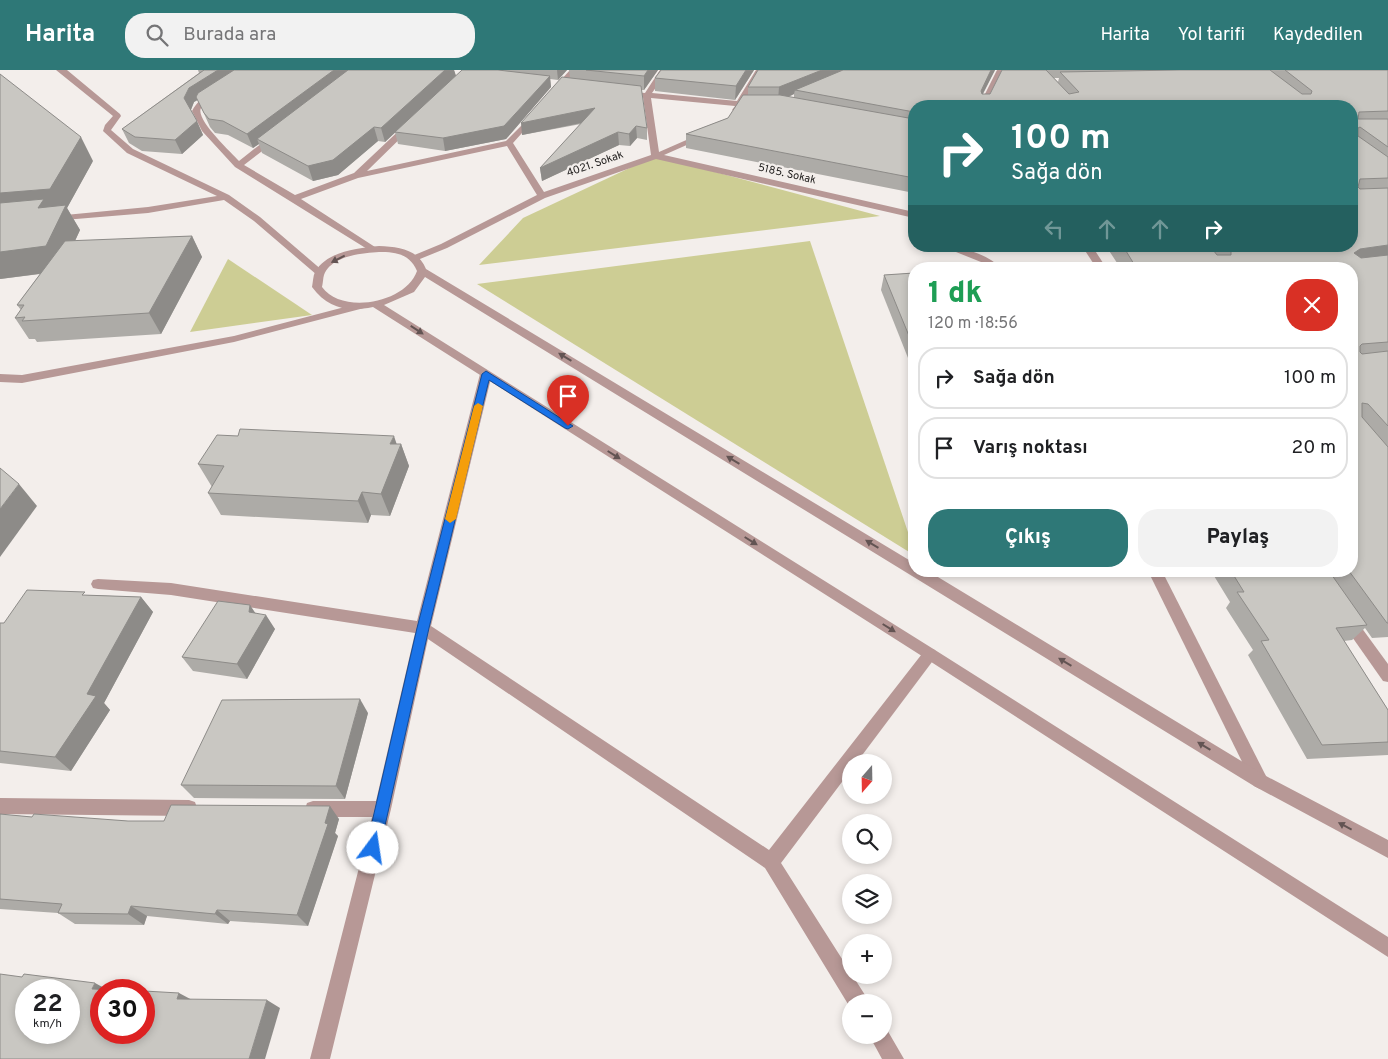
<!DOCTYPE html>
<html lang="tr">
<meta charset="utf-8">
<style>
:root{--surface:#fff;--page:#f2f2f2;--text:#202124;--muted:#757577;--line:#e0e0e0;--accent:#2e7877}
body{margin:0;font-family:Overpass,sans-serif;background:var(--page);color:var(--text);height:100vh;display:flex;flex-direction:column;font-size:19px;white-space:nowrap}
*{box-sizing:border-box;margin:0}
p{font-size:16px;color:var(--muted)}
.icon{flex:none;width:28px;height:28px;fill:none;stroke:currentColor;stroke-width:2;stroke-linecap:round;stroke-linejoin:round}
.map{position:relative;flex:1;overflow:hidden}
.details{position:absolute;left:908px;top:192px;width:450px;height:315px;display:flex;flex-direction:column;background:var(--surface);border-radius:20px;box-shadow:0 2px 8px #0003}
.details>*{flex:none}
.guide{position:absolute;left:908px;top:30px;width:450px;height:152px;border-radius:20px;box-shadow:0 2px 8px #0003;background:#2e7877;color:#fff;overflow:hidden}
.needle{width:32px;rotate:200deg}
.fabs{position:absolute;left:842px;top:684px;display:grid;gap:10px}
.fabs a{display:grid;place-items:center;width:50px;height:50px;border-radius:50%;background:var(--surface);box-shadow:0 2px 8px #0003;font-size:25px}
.speed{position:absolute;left:15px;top:909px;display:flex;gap:10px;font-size:25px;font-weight:700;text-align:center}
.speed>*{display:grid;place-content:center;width:65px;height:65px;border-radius:50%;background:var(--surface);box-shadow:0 2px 8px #0003;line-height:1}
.speed small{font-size:12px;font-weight:400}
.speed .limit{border:8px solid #d22;background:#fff;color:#111}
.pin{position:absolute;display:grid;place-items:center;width:42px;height:42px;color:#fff;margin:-51px -21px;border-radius:50% 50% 50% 0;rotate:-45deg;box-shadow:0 0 5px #0007}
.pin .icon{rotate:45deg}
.me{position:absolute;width:55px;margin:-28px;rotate:14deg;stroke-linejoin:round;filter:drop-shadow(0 0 4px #0008)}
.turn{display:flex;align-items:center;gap:18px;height:105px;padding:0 20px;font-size:22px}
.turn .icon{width:65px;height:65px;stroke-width:2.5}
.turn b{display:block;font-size:35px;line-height:42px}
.lanes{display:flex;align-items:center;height:48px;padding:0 20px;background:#0003;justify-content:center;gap:25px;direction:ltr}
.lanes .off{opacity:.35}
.round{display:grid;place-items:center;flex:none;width:52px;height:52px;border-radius:20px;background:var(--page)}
.overview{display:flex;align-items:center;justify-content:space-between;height:85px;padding:0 20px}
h1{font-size:30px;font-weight:800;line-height:38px;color:#1e9e55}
.primary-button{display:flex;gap:10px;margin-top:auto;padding:10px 20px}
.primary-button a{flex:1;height:58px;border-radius:20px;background:var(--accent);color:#fff;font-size:20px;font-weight:800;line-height:58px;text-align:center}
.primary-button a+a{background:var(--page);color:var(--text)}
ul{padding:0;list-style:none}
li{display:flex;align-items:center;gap:15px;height:62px;margin:0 10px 8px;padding:0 10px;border:2px solid var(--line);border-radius:20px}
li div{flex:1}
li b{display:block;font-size:19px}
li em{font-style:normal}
header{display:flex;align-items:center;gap:30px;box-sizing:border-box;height:70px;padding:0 25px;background:var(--accent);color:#fff}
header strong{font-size:24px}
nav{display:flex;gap:28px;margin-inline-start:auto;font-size:18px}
.search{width:350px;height:45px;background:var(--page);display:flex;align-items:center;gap:12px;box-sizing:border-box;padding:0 18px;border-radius:20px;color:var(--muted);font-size:19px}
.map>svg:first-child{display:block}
</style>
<header>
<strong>Harita</strong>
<div class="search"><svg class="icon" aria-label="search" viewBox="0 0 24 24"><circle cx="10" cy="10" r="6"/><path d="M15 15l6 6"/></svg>Burada ara</div>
<nav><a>Harita</a><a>Yol tarifi</a><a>Kaydedilen</a></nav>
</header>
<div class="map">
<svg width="1388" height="989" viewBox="0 0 1388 989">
<rect width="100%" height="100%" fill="#f3eeeb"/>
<!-- green -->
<g fill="#cdcd94">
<path d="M 655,86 L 880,146 L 479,195 L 523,148 Z"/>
<path d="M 810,171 L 914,480 L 914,485 L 477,214 Z"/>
<path d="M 228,189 L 312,245 L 190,262 Z"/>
</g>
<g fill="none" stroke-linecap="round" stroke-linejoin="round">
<!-- minor -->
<g fill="#b79896" fill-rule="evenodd">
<path d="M 56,0 L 67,0 L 120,44 L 121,46 L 111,60 L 133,79 L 229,125 L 260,147 L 323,201 L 323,205 L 317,205 L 254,151 L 224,130 L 148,143 L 52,151 L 50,149 L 55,146 L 148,137 L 217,126 L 127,83 L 103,61 L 105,55 L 113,46 Z"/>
<path d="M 570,0 L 578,0 L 558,24 L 552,24 L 552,20 Z"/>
<path d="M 660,0 L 668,0 L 652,23 L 737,31 L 756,0 L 764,0 L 745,32 L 757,35 L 753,37 L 742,36 L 736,42 L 732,40 L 735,36 L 651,28 L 659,82 L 700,64 L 707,66 L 664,85 L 914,142 L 914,148 L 656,89 L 545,128 L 447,178 L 415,191 L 410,188 L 412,186 L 441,174 L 537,125 L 507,76 L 358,108 L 301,129 L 375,177 L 377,179 L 372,182 L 235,97 L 202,61 L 192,41 C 196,32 207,23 217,23 L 217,27 C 212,30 204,33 201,38 C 195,49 231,82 239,91 L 272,65 L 278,65 L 278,69 L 244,95 L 295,125 L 354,103 L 407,53 L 414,55 L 367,101 L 506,71 L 534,43 L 538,45 L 513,73 L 544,122 L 651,85 L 643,27 L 625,25 L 621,23 L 625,21 L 645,23 Z"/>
<path d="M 997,0 L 1005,0 L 987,36 L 979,36 Z"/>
<path d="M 941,176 C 961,176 988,184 1002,199 L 991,199 L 986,194 Z"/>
<path d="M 1082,176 L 1092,176 L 1107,199 L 1097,199 Z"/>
<path d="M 360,233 L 365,236 L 364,238 L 234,272 L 22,313 L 0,312 L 0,304 L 22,305 L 234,266 Z"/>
<path d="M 486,300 L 492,304 L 431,556 L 769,780 L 925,580 L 930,578 L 935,580 L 937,584 L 935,588 L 857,692 L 851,692 L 851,700 L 781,793 L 865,925 L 868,932 L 851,932 L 851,939 L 765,798 L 428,569 L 391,739 L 330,989 L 310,989 L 372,747 L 313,747 L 307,745 L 305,739 L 307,733 L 313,731 L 376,731 L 415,563 L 171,525 L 98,519 L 93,518 L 91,514 L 93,510 L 98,509 L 171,513 L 417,551 L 480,304 Z"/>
<path d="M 1148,501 L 1162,501 L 1266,706 L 1268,711 L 1266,716 L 1260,719 L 1254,716 Z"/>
<path d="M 1348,544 L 1353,546 L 1388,594 L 1388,612 L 1383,611 L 1343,554 L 1341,550 L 1343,546 Z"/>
<path d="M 0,728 L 189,730 L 195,732 L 197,738 L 195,744 L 189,746 L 0,744 Z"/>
<path d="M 884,957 L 886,958 L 904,989 L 882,989 L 869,965 L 884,965 Z"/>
</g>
<!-- tertiary -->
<path fill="#b79896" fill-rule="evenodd" d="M 379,176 C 399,177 418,179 426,199 L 914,493 L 914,501 L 928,501 L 1266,706 L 1388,770 L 1388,788 L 1254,716 L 425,207 L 414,222 L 384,235 L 935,580 L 1388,867 L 1388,887 L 925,588 L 373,237 C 348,242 328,239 312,217 C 313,212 313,206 315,202 C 327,181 358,178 379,176 ZM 379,182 C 396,182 410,184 417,201 C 406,233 342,245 322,217 C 323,213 323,208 324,205 C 331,186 362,183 379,182 Z"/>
</g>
<!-- wall -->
<g fill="#adaba7" fill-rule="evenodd">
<path d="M 198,0 L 454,0 L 456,6 L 462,0 L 567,0 L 558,10 L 550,9 L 551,17 L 506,69 L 445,81 L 398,74 L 395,62 L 385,72 L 378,71 L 338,105 L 313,111 L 262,83 L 259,74 L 253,78 L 228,65 L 215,63 L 210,57 L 198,30 L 194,32 L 191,40 L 203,65 L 182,84 L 142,81 L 129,73 L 122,59 L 199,3 Z"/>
<path d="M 569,0 L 658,0 L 644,20 L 641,20 L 647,58 L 647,70 L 637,68 L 630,76 L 619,75 L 542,111 L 540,98 L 581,54 L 522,65 L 570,8 Z"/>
<path d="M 661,0 L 754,0 L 735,30 L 655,21 L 655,8 Z"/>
<path d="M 758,0 L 995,0 L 983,24 L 990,24 L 1002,0 L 1388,0 L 1388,567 L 1372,568 L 1365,558 L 1352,570 L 1344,571 L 1388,640 L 1388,685 L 1307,689 L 1248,585 L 1253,580 L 1226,538 L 1230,532 L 1211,501 L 1351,501 L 1351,199 L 1121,199 L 1106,176 L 1351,176 L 1351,36 L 914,36 L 914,123 L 686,78 L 686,64 L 728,48 L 748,25 L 748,17 ZM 1054,8 L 1059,8 L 1058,12 ZM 794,24 L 794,28 L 789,27 Z"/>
<path d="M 93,91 L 67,138 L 80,160 L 75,171 L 192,166 L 202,187 L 161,264 L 37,272 L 35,269 L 29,269 L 15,248 L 21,240 L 17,235 L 40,204 L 0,209 Z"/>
<path d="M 914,203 L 914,303 L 881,220 L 884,205 Z"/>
<path d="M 396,374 L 401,374 L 409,396 L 390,446 L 371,445 L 368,453 L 221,445 L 208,423 L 212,417 L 198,394 Z"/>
<path d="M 88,525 L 141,527 L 153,542 L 104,633 L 110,640 L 71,701 L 0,693 L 0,553 L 4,553 Z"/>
<path d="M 255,543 L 275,559 L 247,609 L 193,601 L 182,587 Z"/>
<path d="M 368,643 L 345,729 L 194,728 L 181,715 Z"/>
<path d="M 0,744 L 32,747 L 128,751 L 164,751 L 339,749 L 335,763 L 338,766 L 308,856 L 230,851 L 228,854 L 147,846 L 144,855 L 75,854 L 58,843 L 0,839 Z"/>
</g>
<!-- shaded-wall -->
<g fill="#8d8b88">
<path d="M 218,0 L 244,0 L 194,32 L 190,42 L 184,28 L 189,18 Z"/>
<path d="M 334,0 L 356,0 L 257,69 L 259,74 L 253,78 L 247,64 Z"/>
<path d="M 445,0 L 454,0 L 456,6 L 385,72 L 381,58 Z"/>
<path d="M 557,0 L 567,0 L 558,10 Z"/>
<path d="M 648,0 L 658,0 L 644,20 L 644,6 Z"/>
<path d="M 746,0 L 754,0 L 735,30 L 736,16 Z"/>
<path d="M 822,0 L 854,0 L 795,20 L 794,24 L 778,31 L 779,17 Z"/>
<path d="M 991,0 L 995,0 L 977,35 L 981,21 Z"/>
<path d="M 550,6 L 551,17 L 506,69 L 445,81 L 443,68 Z"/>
<path d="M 595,38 L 596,50 L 522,65 L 521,53 Z"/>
<path d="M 197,51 L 203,65 L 182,84 L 175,70 Z"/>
<path d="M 636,56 L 637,68 L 630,76 L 629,64 Z"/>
<path d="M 374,57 L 378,71 L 338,105 L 313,111 L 308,96 Z"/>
<path d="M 618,62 L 619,75 L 542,111 L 540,98 Z"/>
<path d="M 81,67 L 93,91 L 67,138 L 80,160 L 61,201 L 0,209 L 0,123 Z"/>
<path d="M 192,166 L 202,187 L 161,264 L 149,243 Z"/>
<path d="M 1388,175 L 1388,189 L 1351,194 L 1354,183 L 1360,179 Z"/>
<path d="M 394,366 L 399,381 L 401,374 L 409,396 L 390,446 L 381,424 L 390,374 Z"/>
<path d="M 19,414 L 37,436 L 0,487 L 0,439 Z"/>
<path d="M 362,422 L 371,445 L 368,453 L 358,431 Z"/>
<path d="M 141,527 L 153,542 L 104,633 L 110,640 L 71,701 L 55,687 L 87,624 Z"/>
<path d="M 250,535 L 260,550 L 266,545 L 275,559 L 247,609 L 237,594 Z"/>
<path d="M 360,629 L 368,643 L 345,729 L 336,716 Z"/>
<path d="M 330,736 L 339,749 L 335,763 L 338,766 L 308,856 L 297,845 Z"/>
<path d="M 131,836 L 147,846 L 144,855 L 128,844 Z"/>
<path d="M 217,840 L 230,851 L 228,854 L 215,844 Z"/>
<path d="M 95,913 L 108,920 L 92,919 Z"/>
<path d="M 179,923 L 194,931 L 177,929 Z"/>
<path d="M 267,930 L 280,938 L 265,989 L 249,989 Z"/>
</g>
<!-- building -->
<g fill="#c9c7c2" stroke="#8d8b88" fill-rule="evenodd">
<path d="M 204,0 L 218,0 L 189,18 L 184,28 L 197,51 L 175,70 L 135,67 L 122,59 Z"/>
<path d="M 234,0 L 334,0 L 247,64 L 223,51 L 209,49 L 204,43 L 196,27 L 198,23 Z"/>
<path d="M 348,0 L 445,0 L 381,58 L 374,57 L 333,90 L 308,96 L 257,69 Z"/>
<path d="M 462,0 L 498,0 L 550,6 L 504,56 L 443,68 L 395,62 Z"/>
<path d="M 586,0 L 648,0 L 644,6 Z"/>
<path d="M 661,0 L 746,0 L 736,16 L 655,8 Z"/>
<path d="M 758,0 L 822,0 L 779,17 L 748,17 Z"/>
<path d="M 843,0 L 991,0 L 981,21 L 982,24 L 990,24 L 1002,0 L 1046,0 L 1069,24 L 1079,22 L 1060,2 L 1179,0 L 1270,0 L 1302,24 L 1311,24 L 1312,21 L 1285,0 L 1388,0 L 1388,41 L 1359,42 L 1358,49 L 1388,49 L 1388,77 L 1360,57 L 1358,58 L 1358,66 L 1388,87 L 1388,108 L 1360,109 L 1358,117 L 1360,119 L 1388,118 L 1388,175 L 1360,179 L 1354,183 L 1361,188 L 1388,185 L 1388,272 L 1362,274 L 1360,276 L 1360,282 L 1362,284 L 1388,281 L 1388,356 L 1368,334 L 1362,333 L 1362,347 L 1388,377 L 1388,553 L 1387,553 L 1349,501 L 1351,501 L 1351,199 L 1137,199 L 1123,176 L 1210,176 L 1217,185 L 1231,185 L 1231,182 L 1225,176 L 1351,176 L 1351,36 L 966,36 L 963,31 L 960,36 L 914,36 L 914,42 L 795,20 Z"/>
<path d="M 0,4 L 81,67 L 50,119 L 0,123 Z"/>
<path d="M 562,7 L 641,16 L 647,58 L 636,56 L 629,64 L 618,62 L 540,98 L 595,38 L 521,53 Z"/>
<path d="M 743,25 L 780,25 L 914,49 L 914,108 L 686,64 L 728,48 Z"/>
<path d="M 44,129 L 38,138 L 66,135 L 46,176 L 0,182 L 0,133 Z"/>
<path d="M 192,166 L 149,243 L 22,251 L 25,247 L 15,248 L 24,235 L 17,235 L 65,171 Z"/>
<path d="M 914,203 L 914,278 L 884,205 Z"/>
<path d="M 240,359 L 394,366 L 390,374 L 401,374 L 381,424 L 362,422 L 358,431 L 208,423 L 224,396 L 198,394 L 217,365 L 238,366 Z"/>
<path d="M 0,398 L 19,414 L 0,439 Z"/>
<path d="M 1231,501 L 1329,501 L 1367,555 L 1336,558 L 1388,640 L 1388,672 L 1322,675 L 1261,571 L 1269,570 L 1237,522 L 1244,522 Z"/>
<path d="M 27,520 L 85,522 L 82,525 L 141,527 L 87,624 L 96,626 L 55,687 L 0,681 L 0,553 L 4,553 Z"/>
<path d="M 218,531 L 250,535 L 249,542 L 266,545 L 237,594 L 182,587 Z"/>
<path d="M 360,629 L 336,716 L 181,715 L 222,630 Z"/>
<path d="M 171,735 L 330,736 L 325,753 L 328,754 L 297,845 L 217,840 L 215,844 L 131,836 L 128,844 L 58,843 L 62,834 L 0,829 L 0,744 L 32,747 L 34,744 L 128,751 L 164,751 Z"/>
<path d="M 0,904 L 22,907 L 24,904 L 95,913 L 92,919 L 117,920 L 101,920 L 101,962 L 144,962 L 144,921 L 179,923 L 177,929 L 267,930 L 249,989 L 0,989 ZM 26,920 L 69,920 L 69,962 L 26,962 Z"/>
</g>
<!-- one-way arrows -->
<defs><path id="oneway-solid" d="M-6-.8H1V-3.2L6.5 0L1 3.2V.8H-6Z" transform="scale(1.25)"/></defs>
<g fill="#635453">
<use href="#oneway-solid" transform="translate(338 189) rotate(153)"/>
<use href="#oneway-solid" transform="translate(417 260) rotate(33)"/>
<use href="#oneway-solid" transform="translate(565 287) rotate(-149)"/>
<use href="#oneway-solid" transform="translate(614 385) rotate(32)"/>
<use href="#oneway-solid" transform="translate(733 390) rotate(-149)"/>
<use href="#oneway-solid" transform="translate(751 471) rotate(32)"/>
<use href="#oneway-solid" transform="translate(872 474) rotate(-149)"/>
<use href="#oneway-solid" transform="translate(889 558) rotate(32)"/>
<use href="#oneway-solid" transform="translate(1065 592) rotate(-149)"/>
<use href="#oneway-solid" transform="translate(1204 676) rotate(-149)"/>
<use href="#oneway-solid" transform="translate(1345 756) rotate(-152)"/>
</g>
<!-- route -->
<path fill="#1a73e8" stroke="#114b97" d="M 486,301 L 573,356 L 568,359 L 565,358 L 489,310 L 429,558 L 380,778 L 378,783 L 373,785 L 368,783 L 366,778 L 417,558 L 482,304 Z"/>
<!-- slow -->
<path fill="#f59e0b" d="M 478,333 L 483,336 L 456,449 L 450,453 L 445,449 L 474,336 Z"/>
<g text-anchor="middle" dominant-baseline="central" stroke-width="4.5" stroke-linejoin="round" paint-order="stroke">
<!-- far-street labels -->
<g font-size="11" fill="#1f1d1c" stroke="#f3eeeb">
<text transform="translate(595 94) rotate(-19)">4021. Sokak</text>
<text transform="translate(787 104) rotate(13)">5185. Sokak</text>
</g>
</g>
</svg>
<div class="fabs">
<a><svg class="needle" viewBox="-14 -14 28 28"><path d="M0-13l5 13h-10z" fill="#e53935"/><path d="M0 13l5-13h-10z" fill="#757577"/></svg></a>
<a><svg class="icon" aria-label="search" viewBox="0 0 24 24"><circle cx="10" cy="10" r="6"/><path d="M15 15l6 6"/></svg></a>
<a><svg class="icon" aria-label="layers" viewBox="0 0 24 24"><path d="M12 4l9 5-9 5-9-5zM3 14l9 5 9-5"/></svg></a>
<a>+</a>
<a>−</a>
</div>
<div class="speed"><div>22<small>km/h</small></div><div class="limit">30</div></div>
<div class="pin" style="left:568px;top:356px;background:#d93025"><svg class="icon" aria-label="arrive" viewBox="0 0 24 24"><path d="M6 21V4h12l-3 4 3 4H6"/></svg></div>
<svg class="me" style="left:373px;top:778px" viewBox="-20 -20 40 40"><circle r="19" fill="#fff"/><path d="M0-13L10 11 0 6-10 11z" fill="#1a73e8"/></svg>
<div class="guide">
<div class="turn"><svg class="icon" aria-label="right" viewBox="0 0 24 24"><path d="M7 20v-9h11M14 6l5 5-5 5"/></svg><div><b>100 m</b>Sağa dön</div></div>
<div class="lanes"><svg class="icon off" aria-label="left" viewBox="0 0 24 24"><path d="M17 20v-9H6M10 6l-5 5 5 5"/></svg><svg class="icon off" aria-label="ahead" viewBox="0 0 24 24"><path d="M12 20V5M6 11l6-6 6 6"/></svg><svg class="icon off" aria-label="ahead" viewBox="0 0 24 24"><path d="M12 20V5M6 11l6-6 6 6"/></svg><svg class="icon" aria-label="right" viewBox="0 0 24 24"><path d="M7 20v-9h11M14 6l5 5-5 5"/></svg></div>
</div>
<section class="details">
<div class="overview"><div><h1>1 dk</h1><p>120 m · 18:56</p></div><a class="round" style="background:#d93025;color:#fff"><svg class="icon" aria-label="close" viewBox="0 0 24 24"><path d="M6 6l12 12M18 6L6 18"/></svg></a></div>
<ul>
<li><svg class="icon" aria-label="right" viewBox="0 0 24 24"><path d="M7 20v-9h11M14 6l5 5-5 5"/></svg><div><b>Sağa dön</b></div><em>100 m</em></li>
<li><svg class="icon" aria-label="arrive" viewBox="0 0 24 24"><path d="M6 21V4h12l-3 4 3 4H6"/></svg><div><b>Varış noktası</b></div><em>20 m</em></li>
</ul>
<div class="primary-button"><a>Çıkış</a><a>Paylaş</a></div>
</section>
</div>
